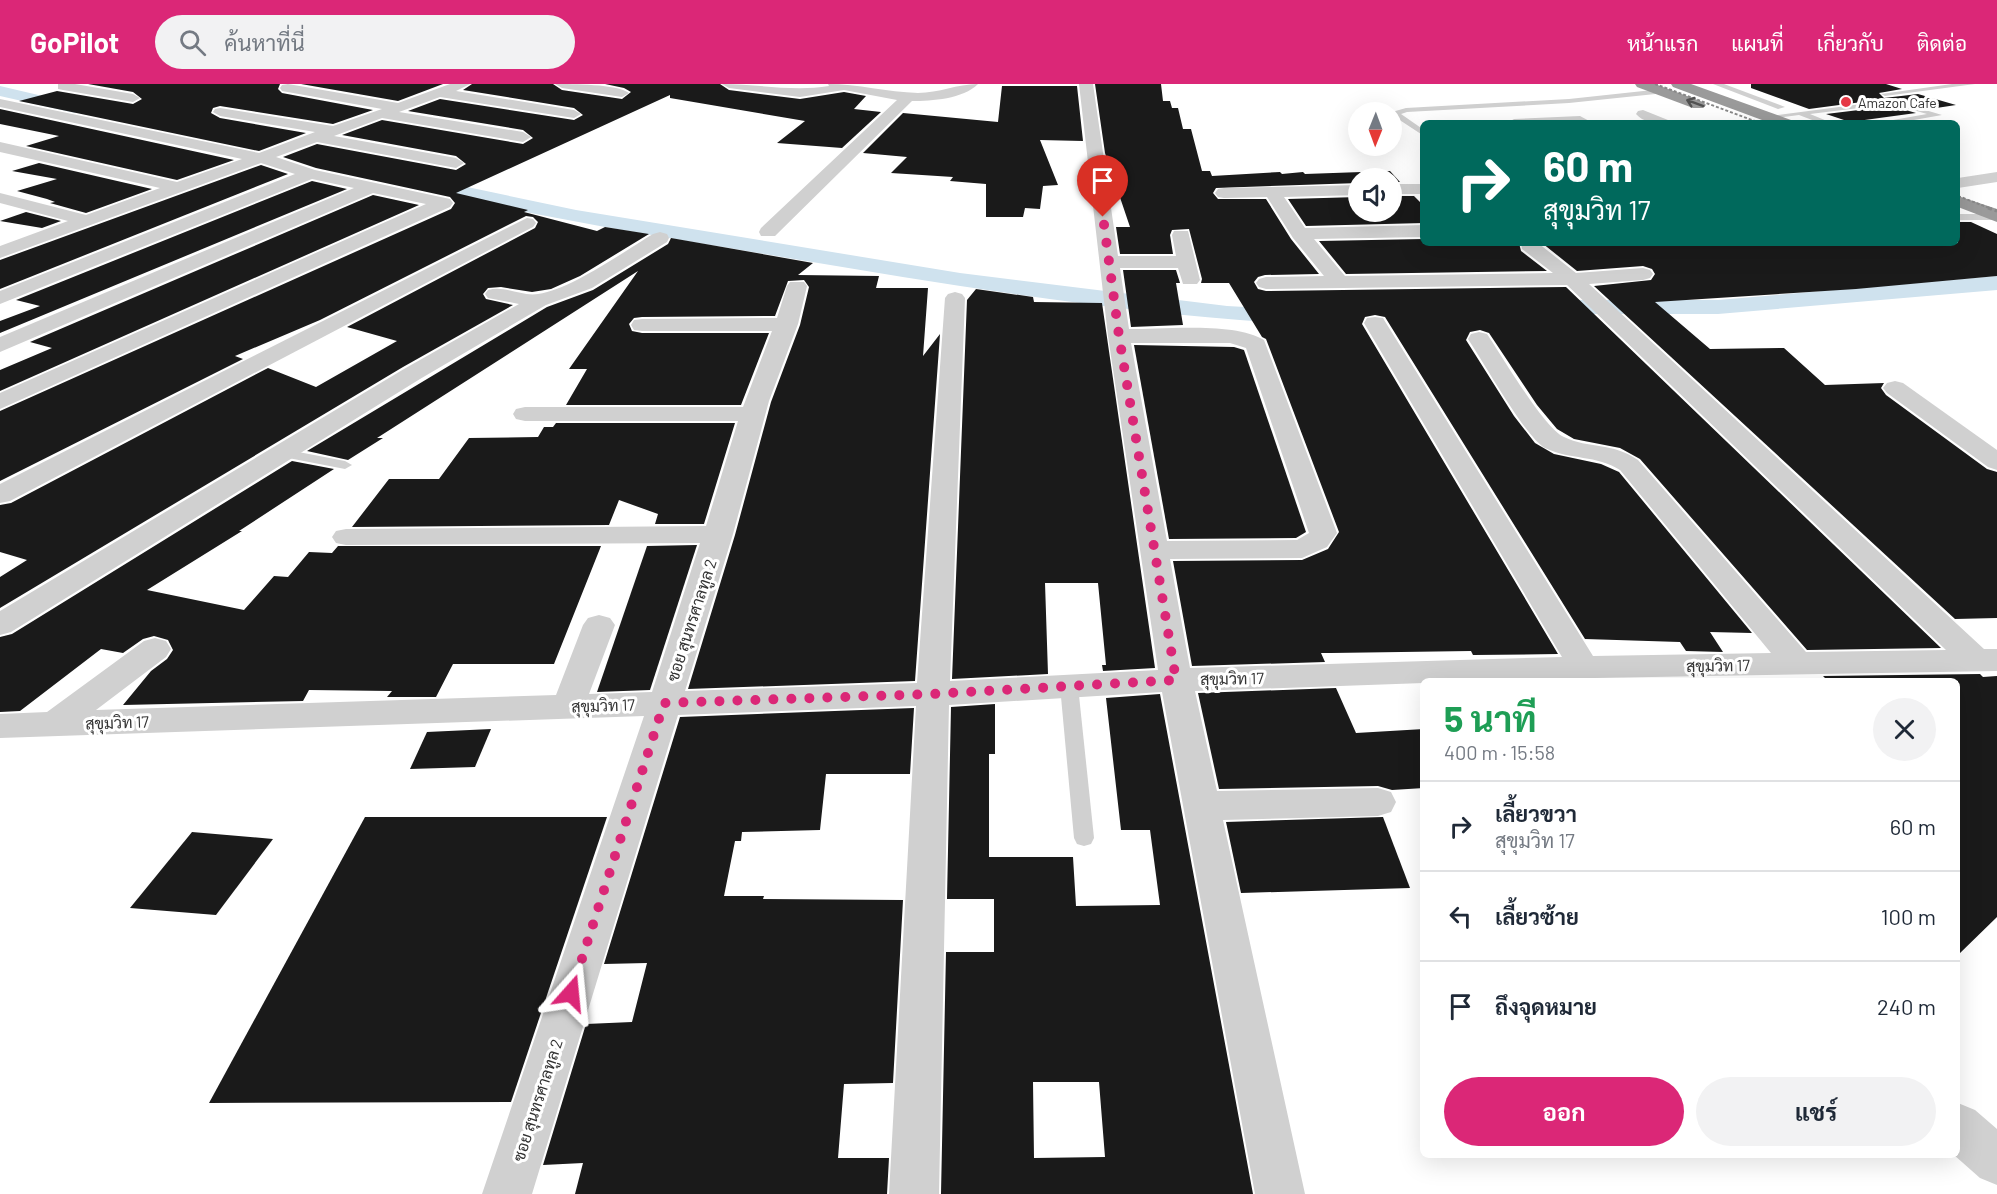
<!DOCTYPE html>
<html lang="th">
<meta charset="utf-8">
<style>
:root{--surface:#fff;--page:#f2f2f3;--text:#1f2937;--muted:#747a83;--line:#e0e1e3;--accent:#db2777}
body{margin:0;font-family:Barlow,Sarabun,sans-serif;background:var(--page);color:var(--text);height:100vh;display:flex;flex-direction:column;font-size:22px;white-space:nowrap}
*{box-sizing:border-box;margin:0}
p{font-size:20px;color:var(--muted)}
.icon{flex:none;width:33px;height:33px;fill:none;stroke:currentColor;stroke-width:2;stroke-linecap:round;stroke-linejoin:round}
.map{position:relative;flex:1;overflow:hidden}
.drawer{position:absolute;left:1420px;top:594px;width:540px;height:480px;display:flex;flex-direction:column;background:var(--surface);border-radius:9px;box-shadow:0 6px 24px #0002}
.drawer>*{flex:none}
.hud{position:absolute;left:1420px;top:36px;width:540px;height:126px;border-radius:9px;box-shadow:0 6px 24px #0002;background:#00695c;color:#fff;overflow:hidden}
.needle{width:39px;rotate:181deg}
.buttons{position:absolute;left:1348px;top:18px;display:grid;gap:12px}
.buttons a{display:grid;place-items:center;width:54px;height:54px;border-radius:50%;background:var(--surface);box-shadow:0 6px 24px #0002;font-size:30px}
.pin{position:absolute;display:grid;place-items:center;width:51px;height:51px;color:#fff;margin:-62px -26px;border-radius:50% 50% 50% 0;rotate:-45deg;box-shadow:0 0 6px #0007}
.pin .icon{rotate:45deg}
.me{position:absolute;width:66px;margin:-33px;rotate:18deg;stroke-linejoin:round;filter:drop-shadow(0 0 4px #0008)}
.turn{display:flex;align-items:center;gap:21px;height:126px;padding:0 24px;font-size:27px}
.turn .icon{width:78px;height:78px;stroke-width:2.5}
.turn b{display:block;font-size:42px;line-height:51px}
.round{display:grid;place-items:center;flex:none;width:63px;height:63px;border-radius:32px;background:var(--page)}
.headline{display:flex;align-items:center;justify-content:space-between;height:102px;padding:0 24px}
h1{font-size:36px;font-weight:700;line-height:45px;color:#1e9e55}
.button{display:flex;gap:12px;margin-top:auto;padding:12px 24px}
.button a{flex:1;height:69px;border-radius:36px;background:var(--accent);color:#fff;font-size:24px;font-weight:700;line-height:69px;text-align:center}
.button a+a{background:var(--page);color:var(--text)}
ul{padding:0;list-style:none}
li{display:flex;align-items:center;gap:18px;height:90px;padding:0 24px;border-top:2px solid var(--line)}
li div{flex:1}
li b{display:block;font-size:22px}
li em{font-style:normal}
header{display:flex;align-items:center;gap:36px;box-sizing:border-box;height:84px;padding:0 30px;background:var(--accent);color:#fff}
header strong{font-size:28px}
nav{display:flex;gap:33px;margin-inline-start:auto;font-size:21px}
.search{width:420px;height:54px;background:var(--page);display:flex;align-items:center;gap:15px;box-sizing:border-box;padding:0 21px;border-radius:33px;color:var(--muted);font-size:22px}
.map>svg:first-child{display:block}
</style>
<header>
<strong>GoPilot</strong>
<div class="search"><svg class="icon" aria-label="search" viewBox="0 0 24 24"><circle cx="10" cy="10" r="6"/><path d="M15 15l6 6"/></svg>ค้นหาที่นี่</div>
<nav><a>หน้าแรก</a><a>แผนที่</a><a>เกี่ยวกับ</a><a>ติดต่อ</a></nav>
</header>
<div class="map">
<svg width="1997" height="1110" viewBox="0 0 1997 1110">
<rect width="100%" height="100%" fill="#fff"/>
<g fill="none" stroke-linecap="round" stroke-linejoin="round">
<!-- canal -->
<g fill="#cfe2ee" fill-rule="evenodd">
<path d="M 0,2 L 81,21 L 83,24 L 75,29 L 0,12 Z"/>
<path d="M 415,92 L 576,126 L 960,189 L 1227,222 L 1296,226 L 1304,228 L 1308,233 L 1304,238 L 1296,240 C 1125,230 956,202 788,174 C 661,152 533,133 408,102 L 406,98 L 408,94 Z"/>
<path d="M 1997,192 L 1997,206 L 1718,230 L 1541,230 L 1533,228 L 1530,223 L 1533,218 L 1541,216 L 1718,216 Z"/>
</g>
</g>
<!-- building -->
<g fill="#1a1a1a" fill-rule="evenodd">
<path d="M 88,0 L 280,0 L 278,5 L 282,9 L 373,26 L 333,40 L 220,22 L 213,24 L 211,29 L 220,34 L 306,49 L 259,67 L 19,17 L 57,7 L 133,20 L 142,15 L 133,8 Z"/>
<path d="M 301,0 L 443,0 L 398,17 Z"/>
<path d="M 472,0 L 553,0 L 562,6 L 622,15 L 631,8 L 624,4 L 605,0 L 720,0 L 729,6 L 800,15 L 844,8 L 866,12 L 854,25 L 881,28 L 842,64 L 777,59 L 805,37 L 670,14 L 670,11 L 456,109 L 528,126 L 524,128 L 597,147 L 605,143 L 649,150 L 580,192 L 551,205 L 532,208 L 501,203 L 488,204 L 483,210 L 486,215 L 513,221 L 403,283 L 0,524 L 0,493 L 27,476 L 0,468 L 0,421 L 11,419 L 268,284 L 316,303 L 397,257 L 347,243 L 535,144 L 538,138 L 533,133 L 526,132 L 320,236 L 235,272 L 243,275 L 0,397 L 0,327 L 451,125 L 455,119 L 450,113 L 316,84 L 283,73 L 317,60 L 456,86 L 466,80 L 456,72 L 342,51 L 382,36 L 523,60 L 533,54 L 523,46 L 408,27 L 440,15 L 574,36 L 583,31 L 574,24 L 463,6 Z"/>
<path d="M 1095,0 L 1161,0 L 1163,17 L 1170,17 L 1172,24 L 1178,24 L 1183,45 L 1191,45 L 1202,87 L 1210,87 L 1212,92 L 1280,88 L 1282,90 L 1303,88 L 1305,90 L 1390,87 L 1400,98 L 1392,98 L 1392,94 L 1359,94 L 1359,99 L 1216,104 L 1213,109 L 1218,115 L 1266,115 L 1291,155 L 1319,190 L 1265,191 L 1258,193 L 1254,198 L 1258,205 L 1266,207 L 1566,203 L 1941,564 L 1807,566 L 1640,375 L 1620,364 L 1574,355 L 1557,345 L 1537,321 L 1489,249 L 1480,246 L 1470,248 L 1466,256 L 1514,332 L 1535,359 L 1554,370 L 1601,380 L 1619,388 L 1752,549 L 1710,548 L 1723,568 L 1686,567 L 1680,558 L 1585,555 L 1385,233 L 1375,231 L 1365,233 L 1362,240 L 1558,570 L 1473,571 L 1471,567 L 1331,569 L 1321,569 L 1325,578 L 1192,582 L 1173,477 L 1302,476 L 1328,465 L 1339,448 L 1266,255 L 1262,253 L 1229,199 L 1201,199 L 1202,195 L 1189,145 L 1172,146 L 1170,151 L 1173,170 L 1120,170 L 1116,143 L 1130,143 L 1105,69 Z"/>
<path d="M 1751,0 L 1886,0 L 1902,5 L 1879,9 L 1884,14 L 1918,10 L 1956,21 L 1930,25 L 1892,14 L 1809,25 L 1751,4 Z"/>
<path d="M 1002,2 L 1077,2 L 1083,57 L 1040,56 L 1058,101 L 1043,102 L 1040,125 L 1025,124 L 1023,133 L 986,133 L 986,100 L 950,97 L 953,93 L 891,89 L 907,73 L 863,69 L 903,29 L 998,38 Z"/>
<path d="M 1892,22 L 1916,29 L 1850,38 L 1826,30 Z"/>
<path d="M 0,25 L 234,76 L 177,96 L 26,62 L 59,52 L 0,40 Z"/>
<path d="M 39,79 L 152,105 L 86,129 L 50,119 L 55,118 L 47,115 L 17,107 L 57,95 L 12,87 Z"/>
<path d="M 261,81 L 288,90 L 0,205 L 0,176 Z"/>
<path d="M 312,97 L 347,105 L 0,249 L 0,237 L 40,222 L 16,216 Z"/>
<path d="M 373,111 L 419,121 L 0,307 L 0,286 L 52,264 L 30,258 Z"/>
<path d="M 1392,112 L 1414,112 L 1424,122 L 1424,139 L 1306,142 L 1288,115 L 1359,113 L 1359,128 L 1392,128 Z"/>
<path d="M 26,128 L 61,137 L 42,144 L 0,137 Z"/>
<path d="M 1958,138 L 1971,138 L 1997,150 L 1997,192 L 1856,205 L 1655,218 L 1710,265 L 1784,264 L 1825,301 L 1884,299 L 1881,304 L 1886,311 L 1987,385 L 1997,388 L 1997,534 L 1955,535 L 1594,202 L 1651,196 L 1655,190 L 1652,185 L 1643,182 L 1577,187 L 1542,159 L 1958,159 Z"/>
<path d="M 671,154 L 813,179 L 798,191 L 879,192 L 876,204 L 928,204 L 923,272 L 940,250 L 915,597 L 688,605 L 735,451 L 771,318 L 800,241 L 809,203 L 804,196 L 788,197 L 775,232 L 642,233 L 634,234 L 629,240 L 632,247 L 642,249 L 769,249 L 741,321 L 566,321 L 587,285 L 569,285 L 638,187 L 377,354 L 383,354 L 348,376 L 307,367 L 547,223 L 593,206 L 668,160 Z"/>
<path d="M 1424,155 L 1424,159 L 1519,159 L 1521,167 L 1547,187 L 1346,190 L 1319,157 Z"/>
<path d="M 1123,186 L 1176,186 L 1180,199 L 1176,199 L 1183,241 L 1131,243 Z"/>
<path d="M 976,205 L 1033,213 L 1034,218 L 1102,219 L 1155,584 L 1103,587 L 1102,581 L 1106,581 L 1098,499 L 1045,499 L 1048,590 L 952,595 L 967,216 Z"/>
<path d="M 1134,261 L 1234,263 L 1244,266 L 1306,448 L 1296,454 L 1169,455 Z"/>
<path d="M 556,339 L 735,339 L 704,440 L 655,440 L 658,430 L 619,416 L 609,441 L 352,443 L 389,395 L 439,395 L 469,354 L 538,353 L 544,343 L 553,343 Z"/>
<path d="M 292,377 L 334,385 L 239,447 L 242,447 L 147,506 L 244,526 L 274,492 L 288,493 L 309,468 L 332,469 L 338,462 L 601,462 L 554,580 L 453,580 L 436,613 L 387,613 L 392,607 L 309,606 L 303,617 L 123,621 L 151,587 L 167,575 L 173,566 L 168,556 L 154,552 L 143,555 L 123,569 L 101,565 L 20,627 L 0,628 L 0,553 L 12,550 Z"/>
<path d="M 697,461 L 650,606 L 597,608 L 647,462 Z"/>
<path d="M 1980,590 L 1983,593 L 1997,592 L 1997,833 L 1958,871 L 1958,597 L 1828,597 L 1823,592 Z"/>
<path d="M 1336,604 L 1356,649 L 1424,645 L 1424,704 L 1392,706 L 1378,702 L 1219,705 L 1198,609 Z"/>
<path d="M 1160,610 L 1253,1110 L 941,1110 L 946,868 L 994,868 L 994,815 L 947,815 L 951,623 L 995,620 L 995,670 L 989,670 L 989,773 L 1073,773 L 1076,822 L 1160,821 L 1150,746 L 1121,746 L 1106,614 ZM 1033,998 L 1099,998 L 1105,1073 L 1034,1074 Z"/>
<path d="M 914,624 L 910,690 L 826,690 L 820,746 L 742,748 L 741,757 L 735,757 L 724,812 L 764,812 L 763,815 L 903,816 L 893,999 L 844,1000 L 838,1074 L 889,1074 L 887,1110 L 575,1110 L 583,1079 L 543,1081 L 586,940 L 632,938 L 647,879 L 604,880 L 680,633 Z"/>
<path d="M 491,645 L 475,683 L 410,685 L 427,648 Z"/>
<path d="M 365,733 L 607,733 L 511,1018 L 209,1019 Z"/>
<path d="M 1383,733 L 1410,804 L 1241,809 L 1226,738 Z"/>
<path d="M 192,748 L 273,755 L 216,831 L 130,824 Z"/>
</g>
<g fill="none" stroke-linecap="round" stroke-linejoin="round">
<!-- lane -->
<g fill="#d0d0d0" fill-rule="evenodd">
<path d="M 1713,0 L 1724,0 L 1785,23 L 1778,25 Z"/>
<path d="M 1952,0 L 1975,0 L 1885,12 L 1881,10 Z"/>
<path d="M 1662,5 L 1665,9 L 1569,19 L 1407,28 L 1401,30 L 1424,46 L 1424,52 L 1392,31 L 1392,28 L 1406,24 L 1569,15 Z"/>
<path d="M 1892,16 L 1942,31 L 1897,39 L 1876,39 L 1927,30 L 1892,20 L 1810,30 L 1832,39 L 1820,39 L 1799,31 L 1767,35 L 1763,33 Z"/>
<rect x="1958" y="130" width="39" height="6"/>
<path d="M 283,365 L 345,377 L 352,381 L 345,385 L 278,372 L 276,369 L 278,366 Z"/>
<path d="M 1069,596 L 1075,598 L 1078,602 L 1094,754 L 1091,760 L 1084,762 L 1077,760 L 1074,754 L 1060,602 L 1063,598 Z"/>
</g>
<!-- street -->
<g fill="#d0d0d0" fill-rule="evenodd">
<path d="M 58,0 L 75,0 L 133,10 L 140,14 L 133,18 L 63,6 L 58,5 Z"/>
<path d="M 288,0 L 398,19 L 450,0 L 470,0 L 456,7 L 574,26 L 581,30 L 574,34 L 440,13 L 399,28 L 523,48 L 531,53 L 523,58 L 382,34 L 334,52 L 456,74 L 464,79 L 456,84 L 317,58 L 276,73 L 315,86 L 450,115 L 453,119 L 450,123 L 0,325 L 0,309 L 426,120 L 373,109 L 0,268 L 0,253 L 354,104 L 312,95 L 0,220 L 0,207 L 295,90 L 261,79 L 0,174 L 0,162 L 68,137 L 0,119 L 0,109 L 86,131 L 160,104 L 0,68 L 0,58 L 177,98 L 242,75 L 0,23 L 0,15 L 259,69 L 315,48 L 220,32 L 213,28 L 215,25 L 220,24 L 333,42 L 382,25 L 282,7 L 280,4 L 282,1 Z"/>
<path d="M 555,0 C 572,0 617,0 629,9 L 622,13 L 562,4 Z"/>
<path d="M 722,0 C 758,0 793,8 829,2 L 828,0 C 858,0 887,8 918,9 C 939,9 957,0 978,0 C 963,15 932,17 912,17 L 775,152 L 761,152 L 759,148 L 761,144 L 897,16 L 844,6 L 800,13 L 729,4 Z"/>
<path d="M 1079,0 L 1093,0 L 1118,172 L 1176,172 L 1172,151 L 1174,147 L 1188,147 L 1200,196 L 1197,200 L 1183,200 L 1178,184 L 1120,184 L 1129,245 C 1164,245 1236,238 1264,256 L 1337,449 L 1327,463 L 1302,474 L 1170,475 L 1190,584 L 1562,573 L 1364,239 L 1367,234 L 1375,233 L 1383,234 L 1386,239 L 1593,572 L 1771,569 L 1620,386 C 1597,371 1570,376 1545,364 C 1526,354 1483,277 1468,255 L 1471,250 L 1479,248 L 1487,250 C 1502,272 1544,344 1564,353 C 1589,365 1612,358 1638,376 L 1806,568 L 1946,566 L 1567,201 L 1266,205 L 1259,203 L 1256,199 L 1259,195 L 1266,193 L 1324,192 L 1293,154 L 1267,113 L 1224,114 L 1218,113 L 1215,109 L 1218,105 L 1224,104 L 1359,101 L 1359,111 L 1284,113 L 1305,144 L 1424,141 L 1424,153 L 1314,155 L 1345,192 L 1553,189 L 1522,165 L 1521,159 L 1538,159 L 1576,189 L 1643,184 L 1650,186 L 1653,190 L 1650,194 L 1643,196 L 1589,200 L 1984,565 L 1997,565 L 1997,587 L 1424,597 L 1424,599 L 1195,607 L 1217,707 L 1378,704 L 1391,708 L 1396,718 L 1391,728 L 1378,732 L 1223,736 L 1305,1110 L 1255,1110 L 1162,608 L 949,621 L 939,1110 L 889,1110 L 916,622 L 678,631 L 532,1110 L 482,1110 L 644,632 L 0,654 L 0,630 L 47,628 L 144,557 L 155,554 L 166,557 L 171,565 L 166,573 L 96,626 L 556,611 L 583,541 L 588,534 L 599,531 L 610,534 L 615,541 L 589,610 L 652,608 L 700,459 L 346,461 L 336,459 L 332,453 L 336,447 L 346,445 L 706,442 L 738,337 L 525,337 L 516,335 L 513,330 L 516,325 L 525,323 L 743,323 L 772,247 L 642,247 L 634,246 L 631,241 L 634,236 L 642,235 L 777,234 L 787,202 L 790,198 L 804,198 L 807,202 L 798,240 L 769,317 L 733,450 L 685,607 L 917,599 L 945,214 L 948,210 L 955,208 L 962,210 L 965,214 L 950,597 L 1158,586 L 1108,252 ZM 1131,259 L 1230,259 L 1246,264 L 1309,449 L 1297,456 L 1167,457 Z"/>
<path d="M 1643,26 L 1668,36 L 1670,39 C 1657,39 1645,40 1636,30 L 1638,27 Z"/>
<path d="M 1580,32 L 1593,39 L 1507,39 L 1514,35 Z"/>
<path d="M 1997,88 L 1997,98 L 1958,104 L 1958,94 Z"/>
<rect x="1392" y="100" width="32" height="10"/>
<path d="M 527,134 L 533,135 L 536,139 L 533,143 L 10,417 L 0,419 L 0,400 Z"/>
<path d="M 660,148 L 667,150 L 669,154 L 667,158 L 592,204 L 546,221 L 420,295 L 11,548 L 0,551 L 0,527 L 404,285 L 519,220 L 488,214 L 485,210 L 488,206 C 505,201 522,213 538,210 C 572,205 623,168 653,150 Z"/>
<path d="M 1895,297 L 1903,299 L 1997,366 L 1997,386 L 1988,383 L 1887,309 L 1883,304 L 1887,299 Z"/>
<path d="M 1958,1019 L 1975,1026 L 1997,1045 L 1997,1101 L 1980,1094 L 1954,1071 L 1958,1071 Z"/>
</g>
<!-- highway -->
<g fill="#9a9a9a" fill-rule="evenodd">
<path d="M 1635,0 L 1655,0 L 1703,18 L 1706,21 L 1703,24 L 1693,24 L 1637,3 Z"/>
<path d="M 1671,0 L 1691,0 L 1791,36 L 1793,39 L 1770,39 L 1673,3 Z"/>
<path d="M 1958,112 L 1997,125 L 1997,138 L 1958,123 Z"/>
</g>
<!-- rail-far1 -->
<g stroke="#888" stroke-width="2" stroke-dasharray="3 2" stroke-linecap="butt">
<path d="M 1655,0 L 1760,39"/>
<path d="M 1958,112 L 1992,125"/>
</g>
<!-- rail -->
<path stroke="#888" stroke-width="3" stroke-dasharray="4 3" stroke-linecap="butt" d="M 1988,124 L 1997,127"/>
</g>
<!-- one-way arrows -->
<defs><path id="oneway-shaft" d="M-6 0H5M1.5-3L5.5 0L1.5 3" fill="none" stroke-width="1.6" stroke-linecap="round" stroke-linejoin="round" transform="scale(1.5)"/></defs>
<use stroke="#525252" href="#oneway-shaft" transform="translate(1695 19) rotate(-160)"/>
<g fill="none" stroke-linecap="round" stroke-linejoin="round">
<!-- route -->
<path stroke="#db2777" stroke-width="10" stroke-dasharray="0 18" d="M 571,909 L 664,619 L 933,610 L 1176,596 L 1119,252 L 1103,133"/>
</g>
<!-- markers -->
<circle fill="#e63946" stroke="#fff" stroke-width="2" cx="1846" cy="18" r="6"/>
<g text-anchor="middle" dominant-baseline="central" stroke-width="6" stroke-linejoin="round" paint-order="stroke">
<!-- far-poi labels -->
<g font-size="14" fill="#333" stroke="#fff" text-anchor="start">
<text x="1858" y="18">Amazon Cafe</text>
</g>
<!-- street labels -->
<g font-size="16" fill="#333" stroke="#fff">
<text transform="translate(691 536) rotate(-72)">ซอย สุนทรศาลทูล 2</text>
<text transform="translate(1718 581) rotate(-1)">สุขุมวิท 17</text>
<text transform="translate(1232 594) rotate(-1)">สุขุมวิท 17</text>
<text transform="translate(603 621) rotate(-2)">สุขุมวิท 17</text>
<text transform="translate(117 638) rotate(-2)">สุขุมวิท 17</text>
<text transform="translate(537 1016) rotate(-72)">ซอย สุนทรศาลทูล 2</text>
</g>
</g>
</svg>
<div class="buttons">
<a><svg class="needle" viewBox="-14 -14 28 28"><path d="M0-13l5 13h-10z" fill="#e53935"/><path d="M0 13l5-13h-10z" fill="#747a83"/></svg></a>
<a><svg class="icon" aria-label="sound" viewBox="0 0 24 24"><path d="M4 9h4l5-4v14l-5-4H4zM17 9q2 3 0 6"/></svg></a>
</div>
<div class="pin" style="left:1103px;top:133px;background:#d93025"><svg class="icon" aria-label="arrive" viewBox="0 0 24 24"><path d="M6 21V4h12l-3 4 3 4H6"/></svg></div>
<svg class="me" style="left:571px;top:909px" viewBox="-20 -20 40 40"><path d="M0-17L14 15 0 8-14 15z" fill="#db2777" stroke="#fff" stroke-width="4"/></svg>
<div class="hud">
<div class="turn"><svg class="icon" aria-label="right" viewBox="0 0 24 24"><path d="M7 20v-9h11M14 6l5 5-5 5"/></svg><div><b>60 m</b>สุขุมวิท 17</div></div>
</div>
<section class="drawer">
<div class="headline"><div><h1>5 นาที</h1><p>400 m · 15:58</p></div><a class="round"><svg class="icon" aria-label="close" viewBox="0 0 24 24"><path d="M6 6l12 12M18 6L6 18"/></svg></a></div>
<ul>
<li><svg class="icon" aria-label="right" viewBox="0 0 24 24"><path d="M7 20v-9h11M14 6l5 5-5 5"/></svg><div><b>เลี้ยวขวา</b><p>สุขุมวิท 17</p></div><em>60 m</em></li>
<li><svg class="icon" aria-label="left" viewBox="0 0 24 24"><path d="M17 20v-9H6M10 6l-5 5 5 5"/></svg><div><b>เลี้ยวซ้าย</b></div><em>100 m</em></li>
<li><svg class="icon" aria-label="arrive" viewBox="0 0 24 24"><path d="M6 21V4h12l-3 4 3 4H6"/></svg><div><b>ถึงจุดหมาย</b></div><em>240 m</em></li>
</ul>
<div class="button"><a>ออก</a><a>แชร์</a></div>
</section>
</div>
